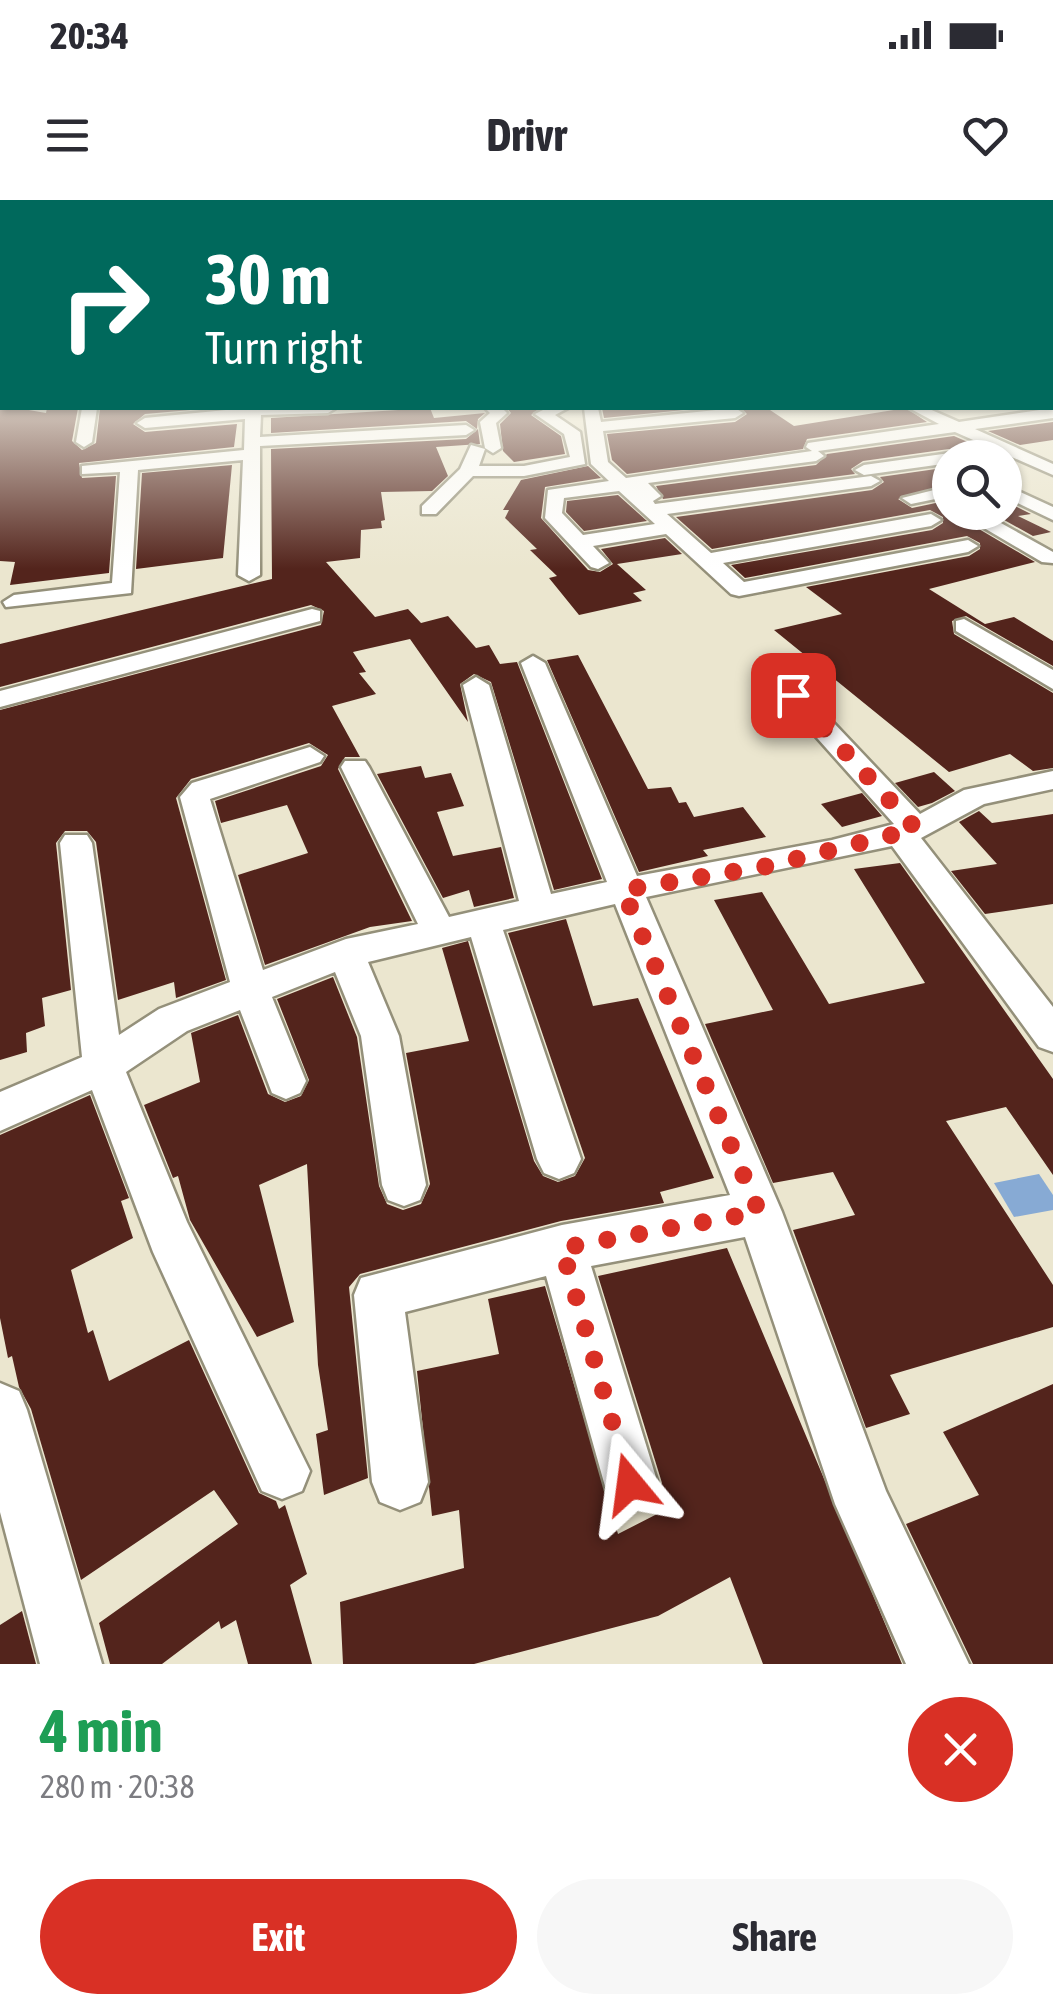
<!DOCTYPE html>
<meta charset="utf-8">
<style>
:root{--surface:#fff;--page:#f7f7f7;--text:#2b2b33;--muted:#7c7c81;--accent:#d93025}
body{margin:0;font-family:"Asap Condensed",sans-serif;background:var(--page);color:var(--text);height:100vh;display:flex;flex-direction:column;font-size:38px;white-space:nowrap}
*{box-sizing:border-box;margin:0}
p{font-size:32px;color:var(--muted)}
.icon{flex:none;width:55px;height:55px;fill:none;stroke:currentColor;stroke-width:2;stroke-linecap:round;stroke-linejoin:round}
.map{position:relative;height:1464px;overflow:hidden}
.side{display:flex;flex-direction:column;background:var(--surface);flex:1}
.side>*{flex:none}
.hud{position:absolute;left:0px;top:0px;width:1055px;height:210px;box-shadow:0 2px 8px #0004;background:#00695c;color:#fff;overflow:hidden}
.controls{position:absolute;left:932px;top:240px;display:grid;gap:20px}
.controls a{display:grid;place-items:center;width:90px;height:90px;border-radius:50%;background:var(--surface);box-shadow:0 2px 8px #0004;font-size:50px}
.pin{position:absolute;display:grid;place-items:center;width:85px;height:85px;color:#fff;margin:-42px;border-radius:20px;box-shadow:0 5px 15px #0006}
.me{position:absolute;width:110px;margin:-55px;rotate:344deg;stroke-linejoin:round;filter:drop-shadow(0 0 8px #0008)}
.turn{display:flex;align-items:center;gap:35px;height:210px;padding:0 40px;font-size:45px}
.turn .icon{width:130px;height:130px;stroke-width:2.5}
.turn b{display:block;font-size:70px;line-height:85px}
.round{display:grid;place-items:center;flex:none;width:105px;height:105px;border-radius:52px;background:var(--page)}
.head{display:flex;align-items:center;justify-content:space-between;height:170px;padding:0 40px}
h1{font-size:60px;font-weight:700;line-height:75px;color:#1e9e55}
.primary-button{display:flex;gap:20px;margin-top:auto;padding:20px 40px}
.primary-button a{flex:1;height:115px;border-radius:60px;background:var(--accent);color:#fff;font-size:40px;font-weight:700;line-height:115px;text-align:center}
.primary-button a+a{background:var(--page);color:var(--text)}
.status{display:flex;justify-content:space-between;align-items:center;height:70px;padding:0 50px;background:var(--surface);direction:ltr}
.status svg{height:28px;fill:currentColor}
header{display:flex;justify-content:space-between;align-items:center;height:130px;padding:0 40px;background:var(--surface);font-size:45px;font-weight:700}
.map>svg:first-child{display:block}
</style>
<div class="status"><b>20:34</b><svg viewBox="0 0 49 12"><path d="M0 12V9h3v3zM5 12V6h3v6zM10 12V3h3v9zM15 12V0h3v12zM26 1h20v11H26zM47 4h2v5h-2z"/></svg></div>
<header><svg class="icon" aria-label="menu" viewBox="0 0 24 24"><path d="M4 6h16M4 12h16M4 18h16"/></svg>Drivr<svg class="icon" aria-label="heart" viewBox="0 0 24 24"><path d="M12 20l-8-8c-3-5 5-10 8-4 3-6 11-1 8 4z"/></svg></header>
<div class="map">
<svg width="1053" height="1464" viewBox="0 0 1053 1464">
<rect width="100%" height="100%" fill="#ebe6cf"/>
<!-- water -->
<path fill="#87aad4" d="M 1039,974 L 1053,995 L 1053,1010 L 1014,1017 L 994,983 Z"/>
<!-- building -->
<g fill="#53241c">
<path d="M 0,205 L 46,213 L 47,208 L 78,208 L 72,241 L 82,250 L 96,243 L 100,208 L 213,208 L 145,214 L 133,224 L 145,232 L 237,224 L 234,247 L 79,263 L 82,278 L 116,276 L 109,373 L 10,385 L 15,362 L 0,361 Z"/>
<path d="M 430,208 L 434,218 L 485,213 L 478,219 L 477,229 L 466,221 L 271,233 L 271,218 Z"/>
<path d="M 507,208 L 540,208 L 531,215 L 561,236 L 565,254 L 514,262 L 503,251 L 500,224 L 511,213 Z"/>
<path d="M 602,208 L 704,208 L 604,218 Z"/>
<path d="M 741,208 L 767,208 L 794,226 L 906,208 L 927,222 L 807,239 L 803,249 L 627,274 L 612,260 L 607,234 L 735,222 L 747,214 Z"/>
<path d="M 1053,222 L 1053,240 L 1020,245 L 988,231 Z"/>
<path d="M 478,229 L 480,244 L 436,247 L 448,276 L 432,291 L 381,292 L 385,320 L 381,321 L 382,328 L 361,330 L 360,358 L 326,362 L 375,417 L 408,409 L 421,423 L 448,416 L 476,448 L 489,445 L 500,464 L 517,462 L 602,679 L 554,690 L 491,482 L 474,474 L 460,484 L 468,522 L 410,439 L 353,452 L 366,472 L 359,473 L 376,494 L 332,506 L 360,557 L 345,557 L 338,569 L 412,721 L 370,727 L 265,765 L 238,675 L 308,653 L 287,605 L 221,623 L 215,601 L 321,566 L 328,555 L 309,543 L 191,579 L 176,598 L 226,780 L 176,798 L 174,782 L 118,800 L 96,642 L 87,631 L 65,631 L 56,643 L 71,790 L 42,798 L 45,826 L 26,833 L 27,852 L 0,860 L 0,510 L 321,425 L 324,411 L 311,405 L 0,487 L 0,444 L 272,379 L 271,249 L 466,239 Z"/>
<path d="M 954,236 L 1004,258 L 962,258 L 949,249 L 863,261 L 851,269 L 855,274 L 663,299 L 656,286 L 816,265 L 827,254 Z"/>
<path d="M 232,265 L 223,358 L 136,369 L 142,273 Z"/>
<path d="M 588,266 L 601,278 L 545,287 L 541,318 L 588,370 L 600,372 L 613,364 L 601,349 L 665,338 L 682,354 L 617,364 L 646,390 L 633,393 L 642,401 L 579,415 L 549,378 L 557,376 L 530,350 L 537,349 L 505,318 L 509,310 L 503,310 L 521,280 Z"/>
<path d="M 950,267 L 950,283 L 898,299 L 912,308 L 950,300 L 950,312 L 1035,362 L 929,389 L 985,424 L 1014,417 L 1053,441 L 1053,466 L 966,416 L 952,421 L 954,434 L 1053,493 L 1053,568 L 1033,571 L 1010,554 L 949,572 L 774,430 L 842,414 L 806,387 L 969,356 L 980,349 L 980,343 L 967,336 L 745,378 L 731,365 L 932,330 L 943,323 L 943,317 L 930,310 L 712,349 L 676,317 L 872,290 L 884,282 L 880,277 Z"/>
<path d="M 618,295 L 647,321 L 584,331 L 566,312 L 567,301 Z"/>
<path d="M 1005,301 L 1031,314 L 1018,316 L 1051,332 L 1033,336 L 990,312 L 1005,312 Z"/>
<path d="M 578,455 L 648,589 L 671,587 L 679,603 L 686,602 L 694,617 L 743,607 L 766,637 L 703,650 L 708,656 L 639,672 L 547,460 Z"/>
<path d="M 421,566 L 425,578 L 451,573 L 464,606 L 437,612 L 453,656 L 501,647 L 514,698 L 474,707 L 469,690 L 443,698 L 377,574 Z"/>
<path d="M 934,572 L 955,591 L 932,603 L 918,607 L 895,583 Z"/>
<path d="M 862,593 L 882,616 L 842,627 L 821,604 Z"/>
<path d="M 979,611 L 992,623 L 1053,614 L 1053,704 L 985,714 L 951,671 L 997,664 L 959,622 Z"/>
<path d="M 900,663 L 1053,879 L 1053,975 L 1006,907 L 946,921 L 1053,1085 L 1053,1127 L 890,1175 L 910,1214 L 866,1228 L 793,1030 L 855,1015 L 833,972 L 773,983 L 705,824 L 773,810 L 714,700 L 762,692 L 829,804 L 925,783 L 854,669 Z"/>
<path d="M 566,719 L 593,806 L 638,798 L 714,978 L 660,992 L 664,1003 L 561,1021 L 360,1074 L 349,1087 L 368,1278 L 324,1295 L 316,1234 L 328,1230 L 318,1165 L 307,964 L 259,985 L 294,1122 L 257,1137 L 190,1020 L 178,976 L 173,978 L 144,905 L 200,882 L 191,833 L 238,815 L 268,894 L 285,902 L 301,896 L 309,880 L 277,799 L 333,777 L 357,837 L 379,986 L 387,1004 L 403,1010 L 421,1004 L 430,984 L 406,853 L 469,841 L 442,748 L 468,741 L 534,961 L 543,976 L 558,982 L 575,976 L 585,958 L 508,733 Z"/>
<path d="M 90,895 L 129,998 L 121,1001 L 133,1038 L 71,1070 L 88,1133 L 93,1130 L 109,1181 L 189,1140 L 259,1293 L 276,1301 L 279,1309 L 285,1305 L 307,1374 L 290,1385 L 312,1464 L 248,1464 L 236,1420 L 221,1429 L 219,1421 L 162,1464 L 110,1464 L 99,1423 L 238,1324 L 214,1290 L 81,1380 L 31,1209 L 19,1187 L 12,1156 L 8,1158 L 0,1118 L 0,935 Z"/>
<path d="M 727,1048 L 902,1464 L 763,1464 L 730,1377 L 658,1416 L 474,1464 L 343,1464 L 340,1402 L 464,1368 L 459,1310 L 432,1316 L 417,1171 L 499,1154 L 488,1099 L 545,1086 L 618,1334 L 661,1312 L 657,1297 L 662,1283 L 598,1076 Z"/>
<path d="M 1053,1184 L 1053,1464 L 973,1464 L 906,1324 L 979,1295 L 943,1232 Z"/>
<path d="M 22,1411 L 36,1464 L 0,1464 L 0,1425 Z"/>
</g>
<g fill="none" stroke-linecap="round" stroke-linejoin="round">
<defs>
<g id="minor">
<path d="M 82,208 L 97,208 L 92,242 L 84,247 L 76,242 Z"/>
<path d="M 246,208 L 336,208 L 328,213 L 261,215 L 260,237 L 466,225 L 474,230 L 466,235 L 260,246 L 260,375 L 249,381 L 238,375 L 243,260 L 138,270 L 131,393 L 6,407 L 3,402 L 14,395 L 112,383 L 120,272 L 82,274 L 82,266 L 244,250 L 245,219 L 145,228 L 137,223 L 145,218 Z"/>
<path d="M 485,208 L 502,208 L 507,213 L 496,223 L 501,248 L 493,253 L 485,248 L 480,222 L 490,213 Z"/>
<path d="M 547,208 L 568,208 L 555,215 L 580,232 L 585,264 L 524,276 L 473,276 L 436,314 L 422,314 L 422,306 L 460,269 L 471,245 L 485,249 L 479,266 L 524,266 L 570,257 L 564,234 L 535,214 Z"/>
<path d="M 584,208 L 598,208 L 601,222 L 735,208 L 743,213 L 735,218 L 603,231 L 608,262 L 626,278 L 812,251 L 806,247 L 808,243 L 939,224 L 909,208 L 927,208 L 959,222 L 1053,208 L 1053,218 L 975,229 L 1053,264 L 1053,275 L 955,232 L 818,251 L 824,256 L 816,261 L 648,283 L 661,296 L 653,301 L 655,304 L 871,276 L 880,281 L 871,286 L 667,314 L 711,353 L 931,314 L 941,320 L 931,326 L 723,363 L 744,382 L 968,340 L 978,346 L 968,352 L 739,396 L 731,394 L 666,334 L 593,346 L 609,363 L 598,369 L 591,367 L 545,318 L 548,290 L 609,281 L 591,264 ZM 619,291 L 655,324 L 583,335 L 562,313 L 564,298 Z"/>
<path d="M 950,253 L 958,258 L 950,258 L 950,263 L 864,275 L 855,270 L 864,265 Z"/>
<path d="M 1005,285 L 1053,307 L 1053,320 L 1005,297 Z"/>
<path d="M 950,286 L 950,296 L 911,304 L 902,298 Z"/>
<path d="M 957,312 L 981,312 L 1053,352 L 1053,363 L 1042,362 Z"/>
<path d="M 312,409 L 320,411 L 320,421 L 0,507 L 0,491 Z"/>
<path d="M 964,419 L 1053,470 L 1053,489 L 956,431 L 956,421 Z"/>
<path d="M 533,456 L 545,463 L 637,676 L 832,640 L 894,624 L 759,473 L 756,468 L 759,463 L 777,463 L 920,614 L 964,590 L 1053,571 L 1053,589 L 984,604 L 921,638 L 1053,807 L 1053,852 L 1039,847 L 892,646 L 646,697 L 782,1012 L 886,1291 L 969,1464 L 906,1464 L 835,1304 L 745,1037 L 591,1066 L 658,1284 L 650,1304 L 630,1312 L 610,1304 L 546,1076 L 405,1112 L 428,1282 L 420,1302 L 400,1310 L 380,1302 L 372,1282 L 354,1095 L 361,1078 L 562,1025 L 730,995 L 615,704 L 503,730 L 581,959 L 574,973 L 559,979 L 544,973 L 537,959 L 471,737 L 368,762 L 399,836 L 426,985 L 420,1000 L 404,1006 L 388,1000 L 382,985 L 361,836 L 335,772 L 272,797 L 306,881 L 300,893 L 286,899 L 272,893 L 240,810 L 187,831 L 126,872 L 187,1022 L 310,1271 L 302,1291 L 282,1299 L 262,1291 L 153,1052 L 92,890 L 0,931 L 0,892 L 82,857 L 60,643 L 65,635 L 87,635 L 92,643 L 119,835 L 159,809 L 230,782 L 180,597 L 192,583 L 310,547 L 324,556 L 320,562 L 210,599 L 263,770 L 346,739 L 418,724 L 341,567 L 345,561 L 365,561 L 369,567 L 449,717 L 519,701 L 463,485 L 476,477 L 489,485 L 551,694 L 607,682 L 521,463 Z"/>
<path d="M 0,1183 L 19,1191 L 27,1210 L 102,1464 L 40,1464 L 0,1312 Z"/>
</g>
<rect id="tertiary" x="1052" y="166" width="1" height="10"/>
</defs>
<!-- minor casing -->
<use href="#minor" stroke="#94907a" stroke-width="5"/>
<!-- tertiary casing -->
<use href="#tertiary" stroke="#94907a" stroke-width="5"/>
<!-- minor -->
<use href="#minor" fill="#fff" fill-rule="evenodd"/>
<!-- tertiary -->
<use href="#tertiary" fill="#fff" fill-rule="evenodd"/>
</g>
<!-- sky -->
<linearGradient id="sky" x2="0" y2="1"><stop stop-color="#81b0e0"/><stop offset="0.44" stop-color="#f6f4e9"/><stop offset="1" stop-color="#f6f4e9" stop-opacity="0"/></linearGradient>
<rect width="1053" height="369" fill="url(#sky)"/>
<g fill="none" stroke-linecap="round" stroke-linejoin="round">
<!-- route -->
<path stroke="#d93025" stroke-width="18" stroke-dasharray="0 32.4" d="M 630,1284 L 562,1048 L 759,1012 L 623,690 L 768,666 L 916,629 L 793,495"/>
</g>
</svg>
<div class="controls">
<a><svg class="icon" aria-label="search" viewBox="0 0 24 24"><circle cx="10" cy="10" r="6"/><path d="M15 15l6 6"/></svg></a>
</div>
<div class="pin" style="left:793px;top:495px;background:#d93025"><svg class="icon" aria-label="arrive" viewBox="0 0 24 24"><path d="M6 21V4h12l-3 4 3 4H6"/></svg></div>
<svg class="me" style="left:630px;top:1284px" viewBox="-20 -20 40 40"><path d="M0-17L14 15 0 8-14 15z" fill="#d93025" stroke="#fff" stroke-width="4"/></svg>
<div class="hud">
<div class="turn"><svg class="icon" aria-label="right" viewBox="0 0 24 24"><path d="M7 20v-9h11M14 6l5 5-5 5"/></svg><div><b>30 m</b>Turn right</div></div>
</div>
</div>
<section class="side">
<div class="head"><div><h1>4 min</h1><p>280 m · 20:38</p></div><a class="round" style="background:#d93025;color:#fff"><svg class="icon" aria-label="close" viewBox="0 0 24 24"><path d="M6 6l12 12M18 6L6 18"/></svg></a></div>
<div class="primary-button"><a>Exit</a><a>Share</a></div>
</section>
